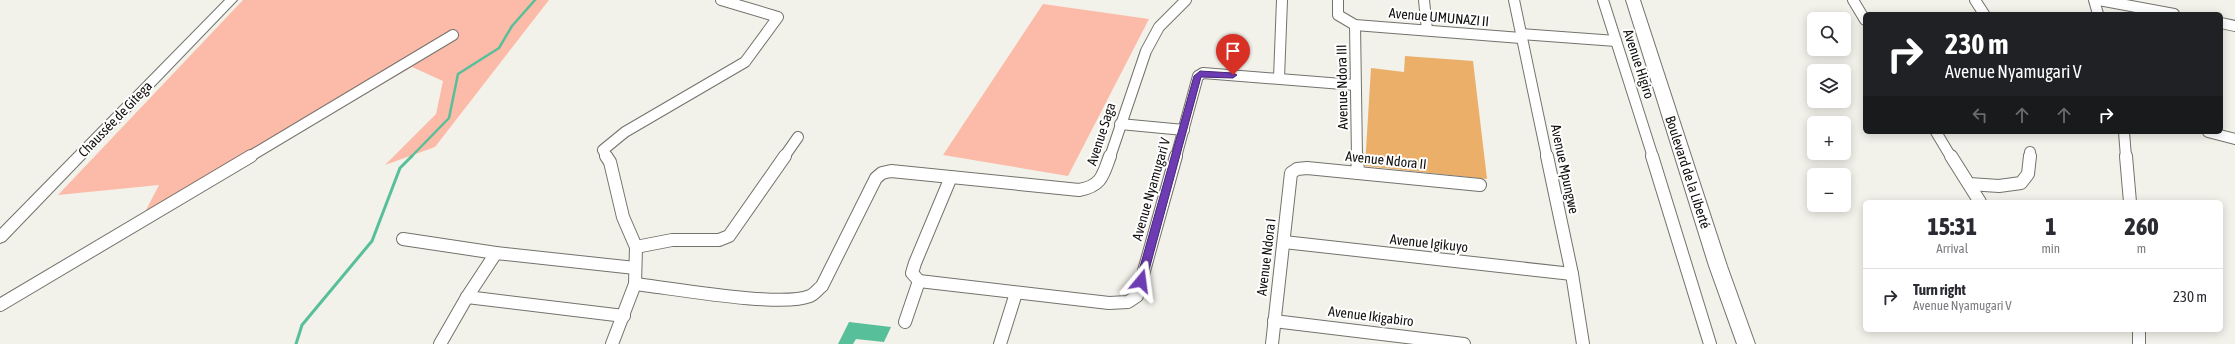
<!DOCTYPE html>
<meta charset="utf-8">
<style>
:root{--surface:#fff;--page:#f7f7f7;--text:#2b2b33;--muted:#7c7c81;--line:#e1e1e2}
body{margin:0;font-family:"Asap Condensed",sans-serif;background:var(--page);color:var(--text);height:100vh;display:flex;flex-direction:column;font-size:15px;white-space:nowrap}
*{box-sizing:border-box;margin:0}
p{font-size:13px;color:var(--muted)}
.icon{flex:none;width:22px;height:22px;fill:none;stroke:currentColor;stroke-width:2;stroke-linecap:round;stroke-linejoin:round}
.map{position:relative;flex:1;overflow:hidden}
.details{position:absolute;left:1863px;top:200px;width:360px;height:132px;display:flex;flex-direction:column;background:var(--surface);border-radius:6px;box-shadow:0 2px 10px #0003}
.details>*{flex:none}
.hud{position:absolute;left:1863px;top:12px;width:360px;height:122px;border-radius:6px;box-shadow:0 2px 10px #0003;background:#202124;color:#fff;overflow:hidden}
.fabs{position:absolute;left:1807px;top:12px;display:grid;gap:8px}
.fabs a{display:grid;place-items:center;width:44px;height:44px;border-radius:6px;background:var(--surface);box-shadow:0 2px 10px #0003;font-size:20px}
.pin{position:absolute;display:grid;place-items:center;width:34px;height:34px;color:#fff;margin:-41px -17px;border-radius:50% 50% 50% 0;rotate:-45deg;box-shadow:0 0 4px #0007}
.pin .icon{rotate:45deg}
.me{position:absolute;width:44px;margin:-22px;rotate:16deg;stroke-linejoin:round;filter:drop-shadow(0 0 3px #0008)}
.turn{display:flex;align-items:center;gap:14px;height:84px;padding:0 16px;font-size:18px}
.turn .icon{width:52px;height:52px;stroke-width:2.5}
.turn b{display:block;font-size:28px;line-height:34px}
.lanes{display:flex;align-items:center;height:38px;padding:0 16px;background:#0003;justify-content:center;gap:20px;direction:ltr}
.lanes .off{opacity:.35}
.eta{display:flex;justify-content:space-evenly;align-items:center;height:68px;text-align:center}
.eta b{font-size:24px;font-weight:800;line-height:28px}
ul{padding:0;list-style:none}
li{display:flex;align-items:center;gap:12px;height:56px;padding:0 16px;border-top:1px solid var(--line)}
li div{flex:1}
li b{display:block;font-size:15px}
li em{font-style:normal}
.map>svg:first-child{display:block}
</style>
<div class="map">
<svg width="2235" height="344" viewBox="0 0 2235 344">
<rect width="100%" height="100%" fill="#f2f1ea"/>
<!-- green -->
<g fill="#fcbba8">
<path d="M 243,0 L 549,0 L 435,147 L 385,165 L 436,114 L 443,81 L 412,67 L 157,215 L 144,214 L 159,185 L 58,195 Z"/>
<path d="M 1043,4 L 1149,19 L 1068,176 L 943,155 Z"/>
</g>
<!-- water -->
<path fill="#57bf9a" d="M 849,322 L 891,327 L 884,342 L 856,339 L 853,344 L 838,344 Z"/>
<g fill="none" stroke-linecap="round" stroke-linejoin="round">
<!-- stream-far1 -->
<path stroke="#57bf9a" stroke-width="2.5" d="M 411,157 L 449,118 L 458,74 L 499,48 L 512,26 L 535,0"/>
<!-- stream -->
<path stroke="#57bf9a" stroke-width="3" d="M 296,344 L 302,325 L 372,241 L 400,168 L 412,156"/>
</g>
<!-- building -->
<path fill="#ebaf69" d="M 1405,56 L 1473,61 L 1487,179 L 1365,166 L 1371,68 L 1404,72 Z"/>
<g fill="none" stroke-linecap="round" stroke-linejoin="round">
<defs>
<g id="minor-far1">
<path d="M 1338,0 L 1338,15 L 1355,25 L 1521,38"/>
<path d="M 1424,0 L 1427,30"/>
<path d="M 1514,0 L 1547,157"/>
<path d="M 1603,0 L 1653,157"/>
<path d="M 1853,0 L 1865,20"/>
<path d="M 1975,0 L 1984,14"/>
<path d="M 2094,0 L 2098,14"/>
<path d="M 2099,0 L 2174,14"/>
<path d="M 2221,23 L 2235,26"/>
<path d="M 1355,25 L 1357,157"/>
<path d="M 1521,34 L 1616,41"/>
<path d="M 1279,78 L 1282,0"/>
<path d="M 1120,124 L 1184,130"/>
<path d="M 1936,132 L 1951,157"/>
<path d="M 2124,132 L 2126,157"/>
<path d="M 2208,132 L 2235,139"/>
<path d="M 2030,152 L 2030,157"/>
<path d="M 249,157 L 453,35"/>
<path d="M 607,157 L 603,150 L 625,132 L 745,62 L 778,17 L 721,0"/>
<path d="M 784,157 L 798,137"/>
<path d="M 1110,157 L 1146,51 L 1159,27 L 1186,0"/>
<path d="M 1176,157 L 1198,76 L 1203,73 L 1355,85"/>
</g>
<g id="minor">
<path d="M 606,156 L 610,162 L 623,217 L 636,247 L 635,284 L 612,344"/>
<path d="M 1357,156 L 1358,173"/>
<path d="M 1547,156 L 1572,274 L 1583,344"/>
<path d="M 1652,156 L 1710,344"/>
<path d="M 1951,156 L 1980,202"/>
<path d="M 2126,156 L 2130,202"/>
<path d="M 1969,184 L 1999,186 L 2021,183 L 2028,174 L 2030,156"/>
<path d="M 403,239 L 496,253 L 635,268"/>
<path d="M 1284,242 L 1572,274"/>
<path d="M 636,247 L 672,240 L 719,240 L 729,236 L 785,156"/>
<path d="M 919,281 L 1109,303 L 1128,302 L 1137,296 L 1176,156"/>
<path d="M 635,284 C 671,288 781,308 810,296 C 815,294 818,289 822,286 L 876,178 L 882,173 L 891,171 L 1079,190 C 1102,186 1103,175 1110,156"/>
<path d="M 467,297 L 624,316"/>
<path d="M 0,305 L 251,156"/>
<path d="M 1274,321 L 1464,344"/>
<path d="M 905,322 L 919,281 L 912,273 L 915,263 L 951,177"/>
<path d="M 2139,330 L 2139,344"/>
<path d="M 440,344 L 467,297 L 496,253"/>
<path d="M 1000,344 L 1016,293"/>
<path d="M 1272,344 L 1291,173 L 1297,169 L 1307,168 L 1480,185"/>
</g>
<path id="major" d="M 225,0 L 237,0 L 5,241 L 0,243 L 0,229 Z"/>
<path id="highway" d="M 1626,0 L 1640,0 L 1727,266 L 1755,344 L 1737,344 L 1709,266 Z"/>
</defs>
<!-- minor-far1 casing -->
<use href="#minor-far1" stroke="#73726c" stroke-width="12"/>
<!-- minor casing -->
<use href="#minor" stroke="#73726c" stroke-width="14"/>
<!-- major casing -->
<use href="#major" stroke="#73726c" stroke-width="2"/>
<!-- highway casing -->
<use href="#highway" stroke="#73726c" stroke-width="2"/>
<!-- minor-far1 -->
<use href="#minor-far1" stroke="#fff" stroke-width="10"/>
<!-- minor -->
<use href="#minor" stroke="#fff" stroke-width="12"/>
<!-- major -->
<use href="#major" fill="#fff" fill-rule="evenodd"/>
<!-- highway -->
<use href="#highway" fill="#fff" fill-rule="evenodd"/>
</g>
<!-- route -->
<path fill="#6d3bb2" stroke="#472674" d="M 1200,71 L 1233,73 L 1237,75 L 1233,78 L 1201,77 L 1146,281 L 1141,285 L 1137,284 L 1136,281 L 1194,76 Z"/>
<g text-anchor="middle" dominant-baseline="central" stroke-width="4" stroke-linejoin="round" paint-order="stroke">
<!-- street labels -->
<g font-size="14" fill="#12110f" stroke="#fff">
<text transform="translate(1439 17) rotate(5)">Avenue UMUNAZI II</text>
<text transform="translate(1639 64) rotate(72)">Avenue Higiro</text>
<text transform="translate(1342 87) rotate(-91)">Avenue Ndora III</text>
<text transform="translate(115 119) rotate(-46)">Chaussée de Gitega</text>
<text transform="translate(1101 134) rotate(-72)">Avenue Saga</text>
<text transform="translate(1386 160) rotate(6)">Avenue Ndora II</text>
<text transform="translate(1565 169) rotate(78)">Avenue Mpungwe</text>
<text transform="translate(1688 172) rotate(72)">Boulevard de la Liberté</text>
<text transform="translate(1151 189) rotate(-74)">Avenue Nyamugari V</text>
<text transform="translate(1429 243) rotate(6)">Avenue Igikuyo</text>
<text transform="translate(1266 257) rotate(-83)">Avenue Ndora I</text>
<text transform="translate(1371 316) rotate(7)">Avenue Ikigabiro</text>
</g>
</g>
</svg>
<div class="fabs">
<a><svg class="icon" aria-label="search" viewBox="0 0 24 24"><circle cx="10" cy="10" r="6"/><path d="M15 15l6 6"/></svg></a>
<a><svg class="icon" aria-label="layers" viewBox="0 0 24 24"><path d="M12 4l9 5-9 5-9-5zM3 14l9 5 9-5"/></svg></a>
<a>+</a>
<a>−</a>
</div>
<div class="pin" style="left:1233px;top:75px;background:#d93025"><svg class="icon" aria-label="arrive" viewBox="0 0 24 24"><path d="M6 21V4h12l-3 4 3 4H6"/></svg></div>
<svg class="me" style="left:1141px;top:281px" viewBox="-20 -20 40 40"><path d="M0-17L14 15 0 8-14 15z" fill="#6d3bb2" stroke="#fff" stroke-width="4"/></svg>
<div class="hud">
<div class="turn"><svg class="icon" aria-label="right" viewBox="0 0 24 24"><path d="M7 20v-9h11M14 6l5 5-5 5"/></svg><div><b>230 m</b>Avenue Nyamugari V</div></div>
<div class="lanes"><svg class="icon off" aria-label="left" viewBox="0 0 24 24"><path d="M17 20v-9H6M10 6l-5 5 5 5"/></svg><svg class="icon off" aria-label="ahead" viewBox="0 0 24 24"><path d="M12 20V5M6 11l6-6 6 6"/></svg><svg class="icon off" aria-label="ahead" viewBox="0 0 24 24"><path d="M12 20V5M6 11l6-6 6 6"/></svg><svg class="icon" aria-label="right" viewBox="0 0 24 24"><path d="M7 20v-9h11M14 6l5 5-5 5"/></svg></div>
</div>
<section class="details">
<div class="eta">
<div><b>15:31</b><p>Arrival</p></div>
<div><b>1</b><p>min</p></div>
<div><b>260</b><p>m</p></div>
</div>
<ul>
<li><svg class="icon" aria-label="right" viewBox="0 0 24 24"><path d="M7 20v-9h11M14 6l5 5-5 5"/></svg><div><b>Turn right</b><p>Avenue Nyamugari V</p></div><em>230 m</em></li>
</ul>
</section>
</div>
